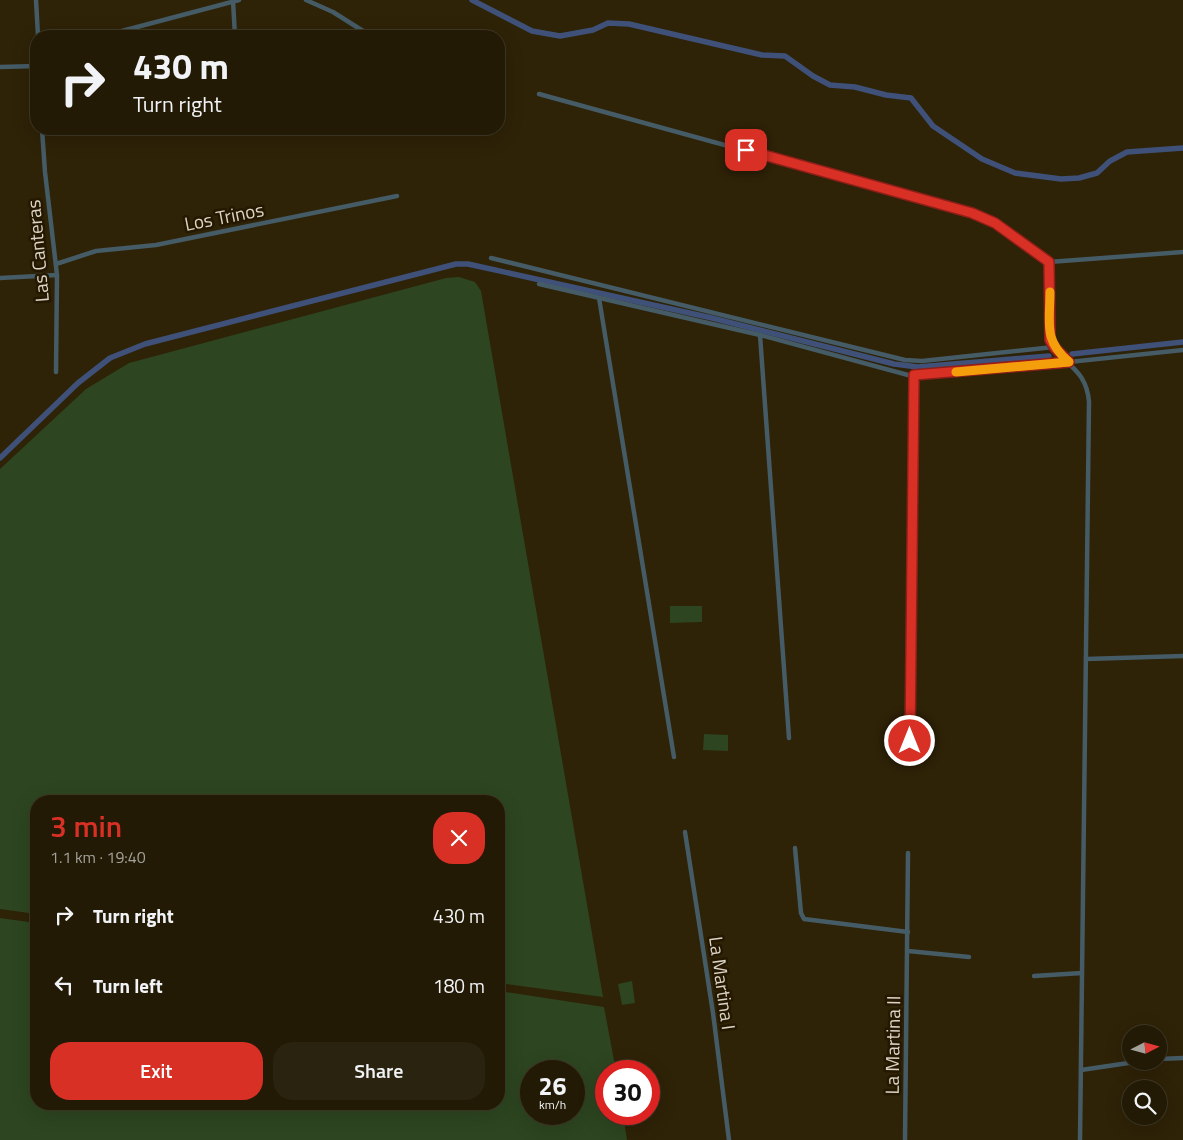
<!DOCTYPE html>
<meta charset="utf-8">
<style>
:root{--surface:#221a05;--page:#2a230f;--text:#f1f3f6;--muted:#a2a19a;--line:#3f3827;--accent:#d93025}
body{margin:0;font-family:"Titillium Web",sans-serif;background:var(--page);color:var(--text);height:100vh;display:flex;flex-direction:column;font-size:19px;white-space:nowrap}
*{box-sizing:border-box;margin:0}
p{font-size:16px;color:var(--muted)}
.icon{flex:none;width:28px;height:28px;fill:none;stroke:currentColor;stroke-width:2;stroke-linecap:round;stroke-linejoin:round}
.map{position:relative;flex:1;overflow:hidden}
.sheet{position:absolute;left:30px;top:795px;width:475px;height:315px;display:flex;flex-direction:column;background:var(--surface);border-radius:20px;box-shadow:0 5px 20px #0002,0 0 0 1px var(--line)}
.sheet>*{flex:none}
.top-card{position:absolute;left:30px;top:30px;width:475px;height:105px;border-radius:20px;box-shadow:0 5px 20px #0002,0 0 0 1px var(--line);background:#221a05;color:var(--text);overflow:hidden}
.needle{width:32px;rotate:84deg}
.fabs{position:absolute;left:1122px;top:1025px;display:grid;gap:10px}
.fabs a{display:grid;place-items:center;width:45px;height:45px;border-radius:50%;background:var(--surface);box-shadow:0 5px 20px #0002,0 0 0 1px var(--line);font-size:25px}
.speed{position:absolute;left:520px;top:1060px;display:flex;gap:10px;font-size:25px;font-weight:700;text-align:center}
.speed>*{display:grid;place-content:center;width:65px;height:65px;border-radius:50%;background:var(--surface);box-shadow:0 5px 20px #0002,0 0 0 1px var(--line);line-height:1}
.speed small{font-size:12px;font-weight:400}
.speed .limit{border:8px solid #d22;background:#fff;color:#111}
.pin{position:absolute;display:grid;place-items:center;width:42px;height:42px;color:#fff;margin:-21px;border-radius:10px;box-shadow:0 2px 8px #0006}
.me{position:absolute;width:55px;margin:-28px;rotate:0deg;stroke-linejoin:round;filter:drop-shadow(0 0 4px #0008)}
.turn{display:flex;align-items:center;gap:18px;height:105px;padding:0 20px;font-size:22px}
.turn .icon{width:65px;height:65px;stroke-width:2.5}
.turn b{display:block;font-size:35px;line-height:42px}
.round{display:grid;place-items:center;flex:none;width:52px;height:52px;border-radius:20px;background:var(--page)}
.summary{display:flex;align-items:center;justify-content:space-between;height:85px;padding:0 20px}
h1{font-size:30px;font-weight:600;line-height:38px;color:var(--accent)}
.primary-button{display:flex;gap:10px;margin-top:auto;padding:10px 20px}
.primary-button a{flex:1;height:58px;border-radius:20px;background:var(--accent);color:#fff;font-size:20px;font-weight:600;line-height:58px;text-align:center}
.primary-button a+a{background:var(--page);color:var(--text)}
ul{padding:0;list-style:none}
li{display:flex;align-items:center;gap:15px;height:70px;padding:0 20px}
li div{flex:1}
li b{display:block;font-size:19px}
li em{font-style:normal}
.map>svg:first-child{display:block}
</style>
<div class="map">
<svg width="1183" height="1140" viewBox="0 0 1183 1140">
<rect width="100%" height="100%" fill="#2e2207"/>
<!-- green -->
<g fill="#2d4520" fill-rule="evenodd">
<path d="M 459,277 L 475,282 L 481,291 L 603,997 L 499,983 L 499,801 L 36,801 L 36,914 L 0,909 L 0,469 L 86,389 L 129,363 L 446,278 Z"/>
<path d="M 670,606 L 702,606 L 702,622 L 670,623 Z"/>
<path d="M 704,734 L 728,735 L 728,751 L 703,750 Z"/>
<path d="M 0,918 L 36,923 L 36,1104 L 499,1104 L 499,991 L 604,1007 L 616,1071 L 606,1071 L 606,1114 L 623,1114 L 627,1140 L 0,1140 ZM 531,1071 L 574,1071 L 574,1114 L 531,1114 Z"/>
<path d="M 632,981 L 635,1003 L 622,1005 L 618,984 Z"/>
</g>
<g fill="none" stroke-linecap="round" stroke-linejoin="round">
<!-- canal -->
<g stroke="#3f5178" stroke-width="5.5">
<path d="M 472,0 L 532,31 L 560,36 L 593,30 L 608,23 L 629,24 L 762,55 L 785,56 L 813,76 L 830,85 L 855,87 L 886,95 L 911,98 L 933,126 L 982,159 L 1015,173 L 1061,179 L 1079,178 L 1097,173 L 1110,161 L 1127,152 L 1183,148"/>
<path d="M 1072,354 L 1183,342"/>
<path d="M 0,458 L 78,383 L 110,358 L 145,344 L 456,264 L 468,264 L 712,318 L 894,364 L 918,367 L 1049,356"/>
</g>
<!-- minor -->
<g stroke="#455b65" stroke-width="4.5">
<path d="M 36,0 L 38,36"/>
<path d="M 306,0 L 333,12 L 371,36"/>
<path d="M 233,1 L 235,36"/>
<path d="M 103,36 L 239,0"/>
<path d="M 0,67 L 36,66"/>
<path d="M 539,94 L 972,213 L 995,223 L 1049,262 L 1183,252"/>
<path d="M 42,129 L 45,172 L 57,275 L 56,372"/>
<path d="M 491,258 L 905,360 L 922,361 L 1054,347"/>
<path d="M 1049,262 L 1051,340 C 1059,365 1086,365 1089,402 L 1080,1140"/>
<path d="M 56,264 L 96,251 L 156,245 L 397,196"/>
<path d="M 0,278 L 57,275"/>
<path d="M 539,284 L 760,335 L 908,375 L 1069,362 L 1183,350"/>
<path d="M 599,298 L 674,757"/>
<path d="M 760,335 L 789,738"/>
<path d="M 1086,659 L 1183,656"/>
<path d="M 910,760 L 914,375"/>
<path d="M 685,832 L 713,1013 L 729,1140"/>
<path d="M 795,848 L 801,913 L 804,919 L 908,932"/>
<path d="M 908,951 L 969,957"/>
<path d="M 1034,976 L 1082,973"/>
<path d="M 1159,1059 L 1183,1058"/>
<path d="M 1081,1070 L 1142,1061"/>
<path d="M 905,1140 L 908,853"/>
</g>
</g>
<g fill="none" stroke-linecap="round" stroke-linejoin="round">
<defs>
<path id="route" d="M 746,150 L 972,213 L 995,223 L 1049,262 L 1050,340 L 1055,348 L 1069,362 L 914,375 L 910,741"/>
</defs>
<!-- route casing -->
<use href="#route" stroke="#8d1f18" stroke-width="12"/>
<!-- route -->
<use href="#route" stroke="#d93025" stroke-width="9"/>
<!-- slow -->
<path stroke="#f59e0b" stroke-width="9" d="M 956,372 L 1069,362 C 1043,340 1050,323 1050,292"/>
</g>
<g text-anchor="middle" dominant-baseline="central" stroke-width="5" stroke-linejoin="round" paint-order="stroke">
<!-- street labels -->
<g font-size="19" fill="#dbd3c4" stroke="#241800">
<text transform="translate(224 216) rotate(-11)">Los Trinos</text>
<text transform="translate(37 251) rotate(-95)">Las Canteras</text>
<text transform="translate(723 983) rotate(82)">La Martina I</text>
<text transform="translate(892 1045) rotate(-89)">La Martina II</text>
</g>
</g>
</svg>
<div class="fabs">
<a><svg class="needle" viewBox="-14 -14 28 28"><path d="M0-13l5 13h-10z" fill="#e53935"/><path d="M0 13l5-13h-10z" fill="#a2a19a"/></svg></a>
<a><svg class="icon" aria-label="search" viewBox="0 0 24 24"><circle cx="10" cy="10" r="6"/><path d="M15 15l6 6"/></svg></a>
</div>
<div class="speed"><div>26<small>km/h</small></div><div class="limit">30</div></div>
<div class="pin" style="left:746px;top:150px;background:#d93025"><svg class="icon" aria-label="arrive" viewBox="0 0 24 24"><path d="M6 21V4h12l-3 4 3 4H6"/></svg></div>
<svg class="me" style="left:910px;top:741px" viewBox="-20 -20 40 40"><circle r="17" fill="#d93025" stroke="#fff" stroke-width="3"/><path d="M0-11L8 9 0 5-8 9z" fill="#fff"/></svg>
<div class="top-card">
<div class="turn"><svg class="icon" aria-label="right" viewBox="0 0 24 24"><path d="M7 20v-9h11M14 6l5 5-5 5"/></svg><div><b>430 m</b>Turn right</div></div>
</div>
<section class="sheet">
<div class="summary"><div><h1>3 min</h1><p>1.1 km · 19:40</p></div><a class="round" style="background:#d93025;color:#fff"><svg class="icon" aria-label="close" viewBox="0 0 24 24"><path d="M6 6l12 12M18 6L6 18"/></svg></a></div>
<ul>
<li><svg class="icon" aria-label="right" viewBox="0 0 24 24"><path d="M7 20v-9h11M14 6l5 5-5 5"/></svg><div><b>Turn right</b></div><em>430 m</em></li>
<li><svg class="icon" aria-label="left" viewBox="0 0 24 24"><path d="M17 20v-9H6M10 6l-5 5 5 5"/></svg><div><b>Turn left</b></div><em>180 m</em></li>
</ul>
<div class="primary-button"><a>Exit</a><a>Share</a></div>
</section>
</div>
